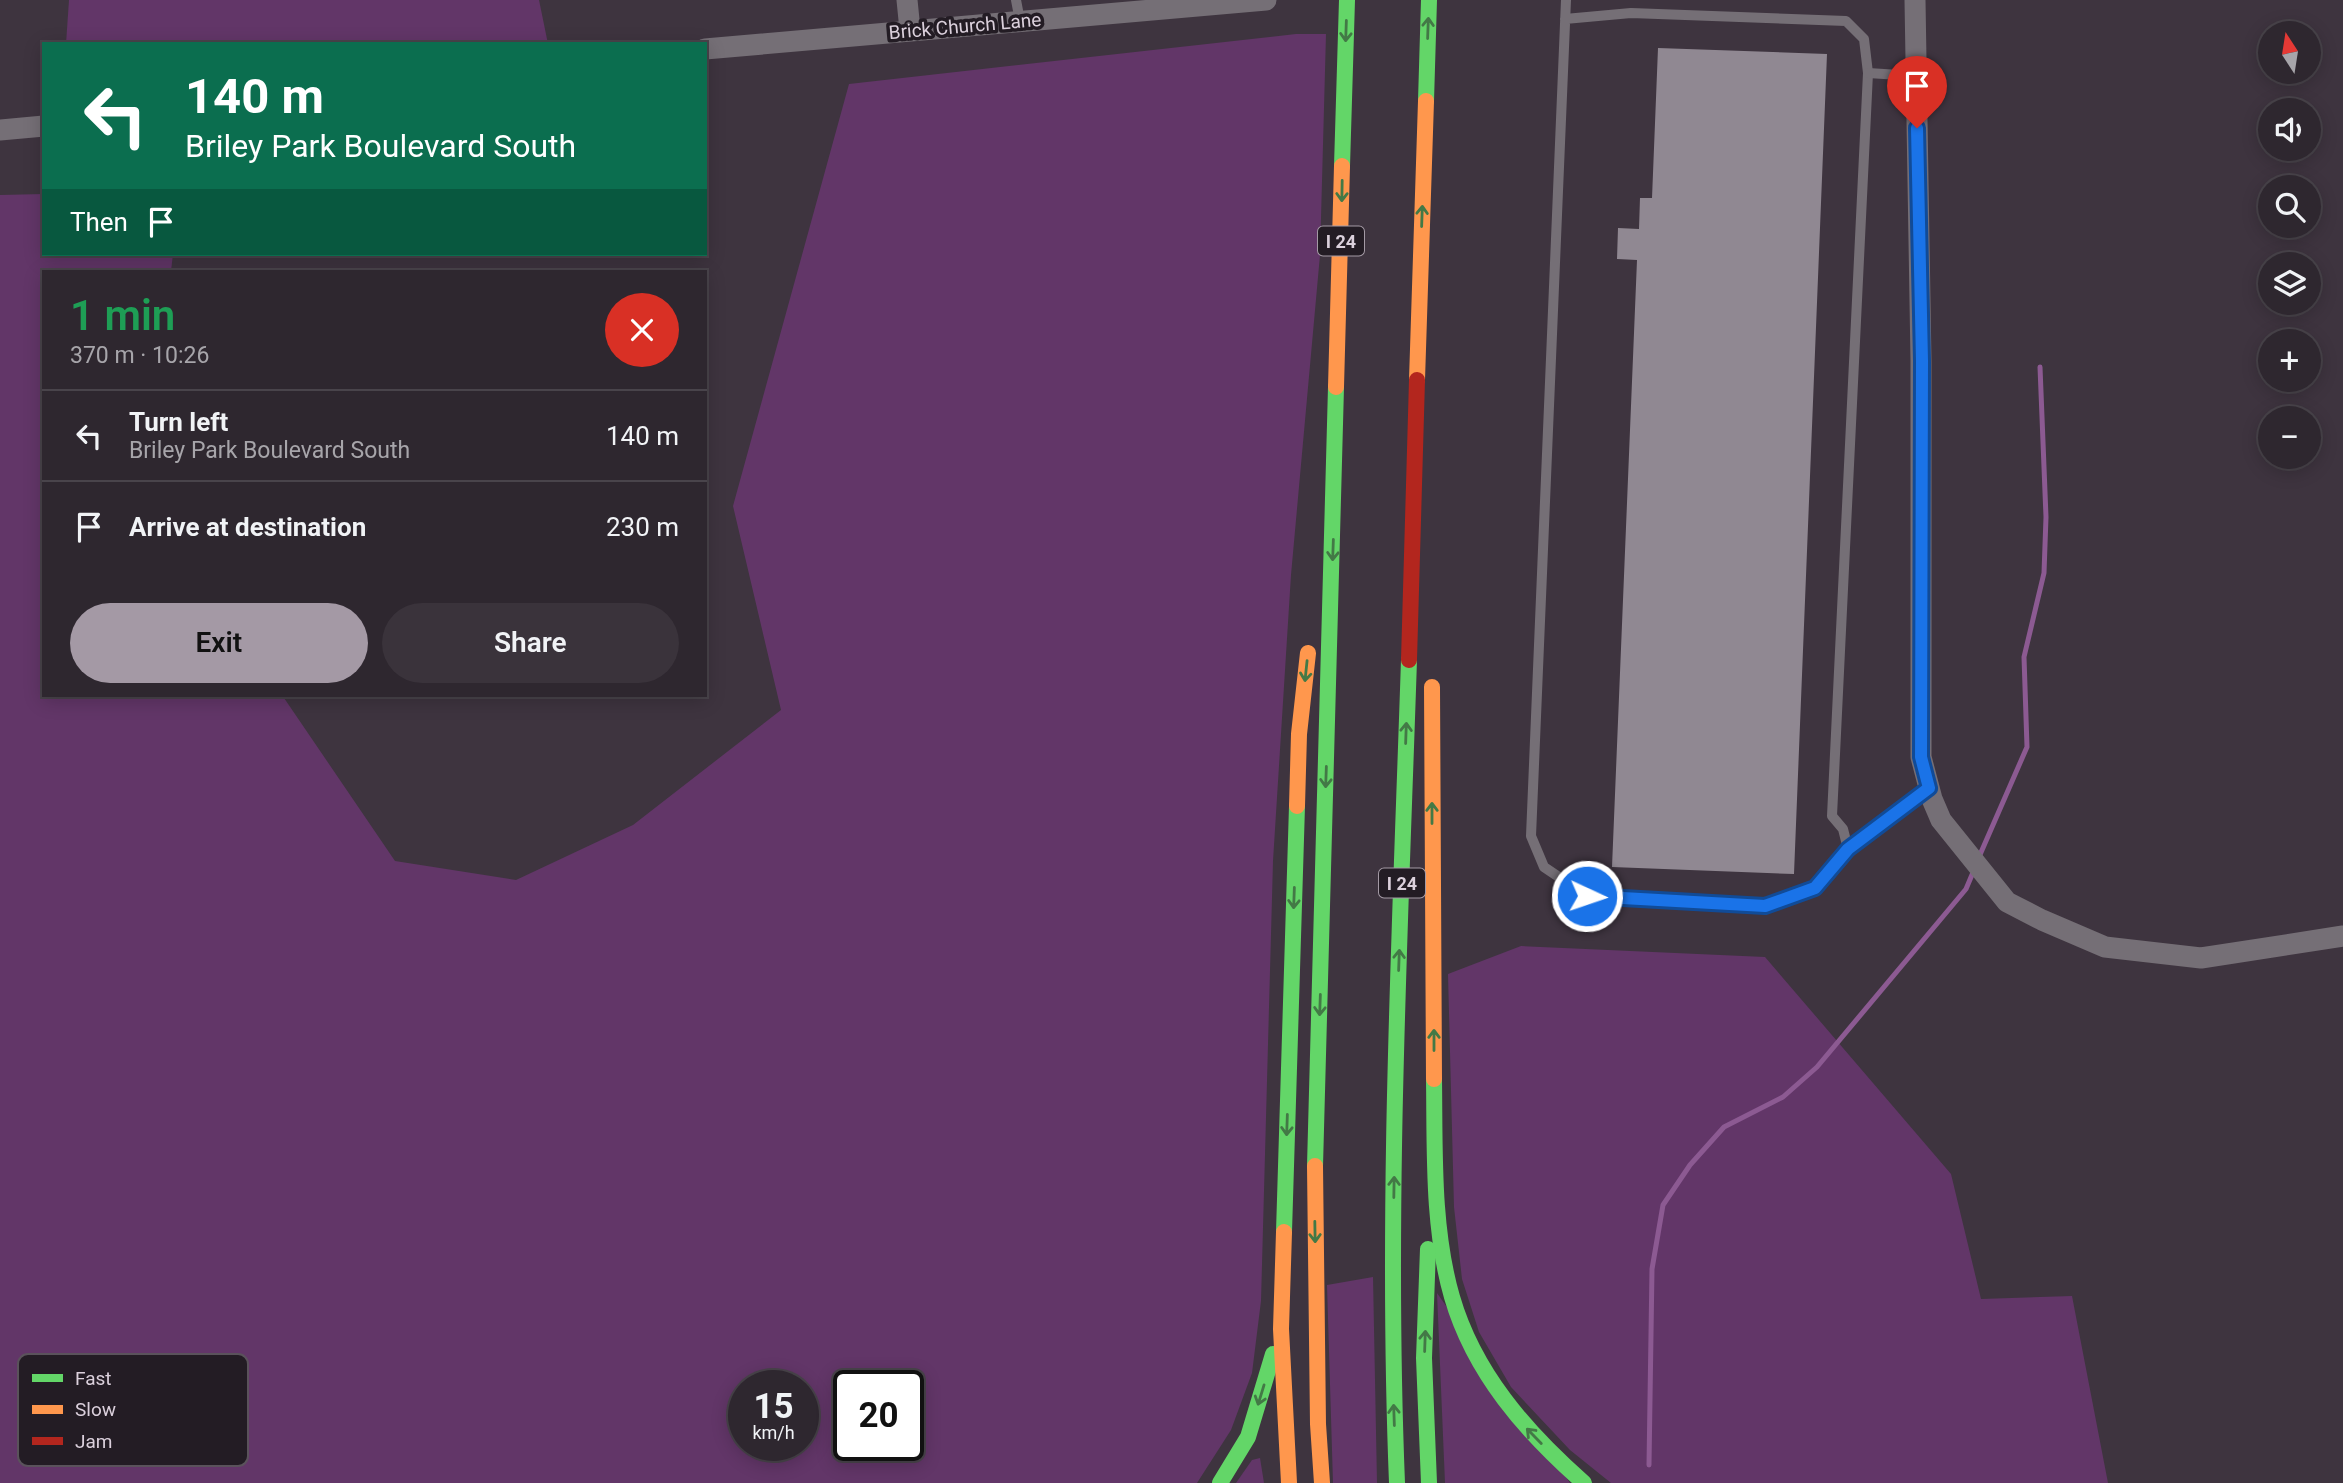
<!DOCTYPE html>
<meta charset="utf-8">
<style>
:root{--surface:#2e272f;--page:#3a333b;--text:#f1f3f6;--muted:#a7a5aa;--line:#49444b;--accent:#a499a5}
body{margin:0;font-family:Roboto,sans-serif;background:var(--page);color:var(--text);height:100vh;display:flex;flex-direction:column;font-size:26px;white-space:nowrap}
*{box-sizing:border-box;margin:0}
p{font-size:23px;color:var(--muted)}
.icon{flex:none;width:38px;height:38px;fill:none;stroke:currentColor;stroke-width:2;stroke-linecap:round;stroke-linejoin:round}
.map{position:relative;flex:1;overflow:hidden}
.details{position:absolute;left:42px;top:270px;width:665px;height:427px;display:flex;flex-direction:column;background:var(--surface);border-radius:0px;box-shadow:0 4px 18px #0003,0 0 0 2px var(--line)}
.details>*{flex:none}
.guide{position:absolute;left:42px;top:42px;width:665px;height:214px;border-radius:0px;box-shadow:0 4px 18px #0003,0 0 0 2px var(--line);background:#0b6e4f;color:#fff;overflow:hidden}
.needle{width:46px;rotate:348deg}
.fabs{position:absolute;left:2258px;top:21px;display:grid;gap:14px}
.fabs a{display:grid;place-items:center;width:63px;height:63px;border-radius:50%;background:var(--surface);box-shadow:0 4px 18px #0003,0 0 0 2px var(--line);font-size:35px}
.speed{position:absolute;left:728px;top:1370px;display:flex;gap:14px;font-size:35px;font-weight:700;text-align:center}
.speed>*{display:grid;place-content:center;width:91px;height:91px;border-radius:50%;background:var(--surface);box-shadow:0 4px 18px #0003,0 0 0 2px var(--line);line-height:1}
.speed small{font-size:18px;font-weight:400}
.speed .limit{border:4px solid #111;border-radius:10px;background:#fff;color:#111}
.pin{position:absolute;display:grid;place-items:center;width:60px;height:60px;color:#fff;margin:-72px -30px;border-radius:50% 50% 50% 0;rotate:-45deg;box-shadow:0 0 7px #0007}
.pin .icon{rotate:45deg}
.me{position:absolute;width:77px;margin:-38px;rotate:93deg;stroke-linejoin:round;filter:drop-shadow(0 0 5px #0008)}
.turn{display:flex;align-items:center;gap:24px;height:147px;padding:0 28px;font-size:32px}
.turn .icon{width:91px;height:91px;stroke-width:2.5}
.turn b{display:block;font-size:49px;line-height:60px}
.then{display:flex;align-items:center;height:66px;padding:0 28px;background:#0003;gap:14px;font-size:26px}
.round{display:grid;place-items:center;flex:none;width:74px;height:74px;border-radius:37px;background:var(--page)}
.headline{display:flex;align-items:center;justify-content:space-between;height:119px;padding:0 28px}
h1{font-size:42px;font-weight:600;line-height:52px;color:#1e9e55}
.cta{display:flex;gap:14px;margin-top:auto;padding:14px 28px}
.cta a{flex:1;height:80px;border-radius:42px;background:var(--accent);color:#111;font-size:28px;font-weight:600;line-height:80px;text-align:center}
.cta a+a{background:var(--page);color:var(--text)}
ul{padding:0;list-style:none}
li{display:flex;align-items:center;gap:21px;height:91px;padding:0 28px;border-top:2px solid var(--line)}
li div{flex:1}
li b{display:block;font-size:26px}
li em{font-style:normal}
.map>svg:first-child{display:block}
</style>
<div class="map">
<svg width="2343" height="1483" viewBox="0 0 2343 1483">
<rect width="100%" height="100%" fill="#3e343f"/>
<!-- green -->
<g fill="#623668" fill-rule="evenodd">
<path d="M 69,0 L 539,0 L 548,44 L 66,44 Z"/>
<path d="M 1296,34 L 1326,34 L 1320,255 L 1291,575 L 1273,861 L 1261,1301 L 1252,1373 L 1231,1430 L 1197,1483 L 0,1483 L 0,195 L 44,194 L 44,254 L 173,254 L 171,271 L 44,271 L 44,695 L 282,695 L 395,861 L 516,880 L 633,825 L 781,710 L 733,506 L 849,84 ZM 744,1386 L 803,1386 L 803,1446 L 744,1446 ZM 849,1386 L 908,1386 L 908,1446 L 849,1446 Z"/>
<path d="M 1521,946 L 1765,957 L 1951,1174 L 1981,1299 L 2072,1296 L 2108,1483 L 1611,1483 L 1570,1450 L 1511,1387 L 1479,1332 L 1462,1279 L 1454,1207 L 1448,974 Z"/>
<path d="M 1373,1277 L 1377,1483 L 1333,1483 L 1327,1285 Z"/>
<path d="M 1437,1293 L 1570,1483 L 1445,1483 Z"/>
<path d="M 1260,1458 L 1264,1483 L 1236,1483 L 1252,1460 Z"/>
</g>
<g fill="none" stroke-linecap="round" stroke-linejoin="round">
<!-- stream -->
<g stroke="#8c5a92" stroke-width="5">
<path d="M 1979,857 L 2027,747 L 2024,657 L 2044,573 L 2046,517 L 2040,367"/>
<path d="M 1649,1465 L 1652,1269 L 1663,1205 L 1690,1165 L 1724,1127 L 1783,1097 L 1817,1067 L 1966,889 L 1974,870"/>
</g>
</g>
<!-- building -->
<path fill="#908892" d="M 1658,48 L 1827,54 L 1794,874 L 1612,867 L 1637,260 L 1617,259 L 1618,228 L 1639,229 L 1640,198 L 1652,198 Z"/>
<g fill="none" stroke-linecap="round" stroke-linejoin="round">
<!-- lane -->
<g stroke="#756f76" stroke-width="10">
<path d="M 1016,0 L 1020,21"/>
<path d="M 1565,19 L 1631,13 L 1846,21 L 1864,39 L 1868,73 L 1832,816 L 1843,829 L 1848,849 L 1815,888 L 1765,906 L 1587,896 L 1544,867 L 1531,836 L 1566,0"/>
<path d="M 1868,73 L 1916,76"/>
<path d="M 1848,849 L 1929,788"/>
</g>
<!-- street -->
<g stroke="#756f76" stroke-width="21">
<path d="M 907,0 L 910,30"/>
<path d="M 1915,0 L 1921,361 L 1921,757 L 1932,799 L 1941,820 L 2007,902 L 2042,920 L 2105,947 L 2201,958 L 2343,936"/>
<path d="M 705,49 L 1266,0"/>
<path d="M 0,130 L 44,126"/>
</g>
<!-- fast -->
<g stroke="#63d668" stroke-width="16">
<path d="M 1426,101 L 1429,0"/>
<path d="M 1342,166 L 1347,0"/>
<path d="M 1434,1079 C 1435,1150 1432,1228 1452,1297 C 1474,1373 1526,1432 1584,1483"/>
<path d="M 1315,1166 L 1336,387"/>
<path d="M 1284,1232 L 1297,806"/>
<path d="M 1428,1249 L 1424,1358 L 1429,1483"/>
<path d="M 1220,1483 L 1248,1437 L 1273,1354"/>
<path d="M 1397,1483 C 1386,1209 1400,934 1409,660"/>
</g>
<!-- slow -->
<g stroke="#ff974d" stroke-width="16">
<path d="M 1417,380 L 1426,101"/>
<path d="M 1336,387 L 1342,166"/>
<path d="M 1432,687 L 1434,1079"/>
<path d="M 1297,806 L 1299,734 L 1308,653"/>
<path d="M 1315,1166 L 1318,1424 L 1322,1483"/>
<path d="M 1284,1232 L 1281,1329 L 1289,1483"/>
</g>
<!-- jam -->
<path stroke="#b3261e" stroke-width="16" d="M 1409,660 L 1417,380"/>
</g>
<!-- one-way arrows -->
<defs><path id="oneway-shaft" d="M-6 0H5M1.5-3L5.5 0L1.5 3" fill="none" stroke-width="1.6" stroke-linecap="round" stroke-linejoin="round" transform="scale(1.75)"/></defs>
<g stroke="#437946">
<use href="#oneway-shaft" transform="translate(1428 28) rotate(-88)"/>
<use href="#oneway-shaft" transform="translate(1346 31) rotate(92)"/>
<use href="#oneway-shaft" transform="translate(1342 191) rotate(91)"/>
<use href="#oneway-shaft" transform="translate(1422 216) rotate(-88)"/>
<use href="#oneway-shaft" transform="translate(1333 550) rotate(92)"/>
<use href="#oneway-shaft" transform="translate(1306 671) rotate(96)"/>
<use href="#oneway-shaft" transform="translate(1406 733) rotate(-88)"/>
<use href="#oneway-shaft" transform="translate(1326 777) rotate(92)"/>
<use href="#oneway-shaft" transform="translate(1432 813) rotate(-90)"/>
<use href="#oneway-shaft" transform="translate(1294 898) rotate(92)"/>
<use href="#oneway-shaft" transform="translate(1399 960) rotate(-88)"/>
<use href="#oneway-shaft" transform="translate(1320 1005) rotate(92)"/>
<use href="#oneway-shaft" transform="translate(1434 1040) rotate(-90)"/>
<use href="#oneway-shaft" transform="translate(1287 1125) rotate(92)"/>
<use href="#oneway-shaft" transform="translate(1394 1187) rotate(-89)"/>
<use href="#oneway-shaft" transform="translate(1315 1232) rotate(89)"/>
<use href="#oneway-shaft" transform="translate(1425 1341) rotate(-88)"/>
<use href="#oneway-shaft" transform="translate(1261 1395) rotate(107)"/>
<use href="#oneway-shaft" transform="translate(1394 1415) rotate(-92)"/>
<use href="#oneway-shaft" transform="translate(1534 1436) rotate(-134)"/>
</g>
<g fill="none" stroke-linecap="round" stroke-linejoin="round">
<defs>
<path id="route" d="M 1587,896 L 1765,906 L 1815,888 L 1848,849 L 1929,788 L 1921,757 L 1922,361 L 1917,128"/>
</defs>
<!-- route casing -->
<use href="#route" stroke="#114b97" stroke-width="18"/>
<!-- route -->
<use href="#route" stroke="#1a73e8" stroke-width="12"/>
</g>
<g text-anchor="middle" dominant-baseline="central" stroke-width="7" stroke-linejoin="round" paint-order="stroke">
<!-- shield labels -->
<g fill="#231c24" stroke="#a49aa5" stroke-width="2">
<rect x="1318" y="226.5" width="46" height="29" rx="5"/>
<rect x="1379" y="868.5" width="46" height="29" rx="5"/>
</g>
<g font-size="18" font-weight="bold" fill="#dbd0dc">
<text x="1341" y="241">I 24</text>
<text x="1402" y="883">I 24</text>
</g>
<!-- street labels -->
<g font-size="19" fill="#dbd0dc" stroke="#231c24">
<text transform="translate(965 26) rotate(-5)">Brick Church Lane</text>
</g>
</g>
<!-- legend -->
<rect x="18" y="1354" width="230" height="112" rx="10" fill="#231c24" stroke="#5a525b" stroke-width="2"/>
<rect x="32" y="1374" width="31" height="8" fill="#63d668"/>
<rect x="32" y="1405" width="31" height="9" fill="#ff974d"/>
<rect x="32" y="1437" width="31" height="8" fill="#b3261e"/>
<g font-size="19" fill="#dbd0dc">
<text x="75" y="1385">Fast</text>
<text x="75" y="1416">Slow</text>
<text x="75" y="1448">Jam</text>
</g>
</svg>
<div class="fabs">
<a><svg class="needle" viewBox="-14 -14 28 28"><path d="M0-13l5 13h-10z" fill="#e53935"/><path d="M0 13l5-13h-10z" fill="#a7a5aa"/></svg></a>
<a><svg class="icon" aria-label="sound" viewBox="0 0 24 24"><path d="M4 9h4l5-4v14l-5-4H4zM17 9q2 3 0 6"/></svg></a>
<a><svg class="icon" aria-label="search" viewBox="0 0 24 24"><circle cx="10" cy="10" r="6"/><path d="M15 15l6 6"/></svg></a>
<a><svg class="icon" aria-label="layers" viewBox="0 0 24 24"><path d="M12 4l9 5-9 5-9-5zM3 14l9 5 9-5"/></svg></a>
<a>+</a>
<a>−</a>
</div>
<div class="speed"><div>15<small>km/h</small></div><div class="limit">20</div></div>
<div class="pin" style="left:1917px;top:128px;background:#d93025"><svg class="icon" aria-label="arrive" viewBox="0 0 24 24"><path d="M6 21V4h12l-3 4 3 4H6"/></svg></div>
<svg class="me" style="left:1587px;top:896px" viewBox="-20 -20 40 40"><circle r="17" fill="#1a73e8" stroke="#fff" stroke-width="3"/><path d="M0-11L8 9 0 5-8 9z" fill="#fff"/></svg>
<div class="guide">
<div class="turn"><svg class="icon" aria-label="left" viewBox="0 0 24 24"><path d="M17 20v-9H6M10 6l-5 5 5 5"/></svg><div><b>140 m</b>Briley Park Boulevard South</div></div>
<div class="then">Then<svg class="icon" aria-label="arrive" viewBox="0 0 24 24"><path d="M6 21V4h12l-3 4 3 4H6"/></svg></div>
</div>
<section class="details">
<div class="headline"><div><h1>1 min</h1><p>370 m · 10:26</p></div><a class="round" style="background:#d93025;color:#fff"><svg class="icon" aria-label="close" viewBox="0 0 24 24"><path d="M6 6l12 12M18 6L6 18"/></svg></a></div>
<ul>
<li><svg class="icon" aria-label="left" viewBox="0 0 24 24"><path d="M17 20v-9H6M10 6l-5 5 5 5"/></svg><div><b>Turn left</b><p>Briley Park Boulevard South</p></div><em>140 m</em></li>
<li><svg class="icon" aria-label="arrive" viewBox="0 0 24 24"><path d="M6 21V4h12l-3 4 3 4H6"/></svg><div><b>Arrive at destination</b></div><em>230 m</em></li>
</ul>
<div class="cta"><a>Exit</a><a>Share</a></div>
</section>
</div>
